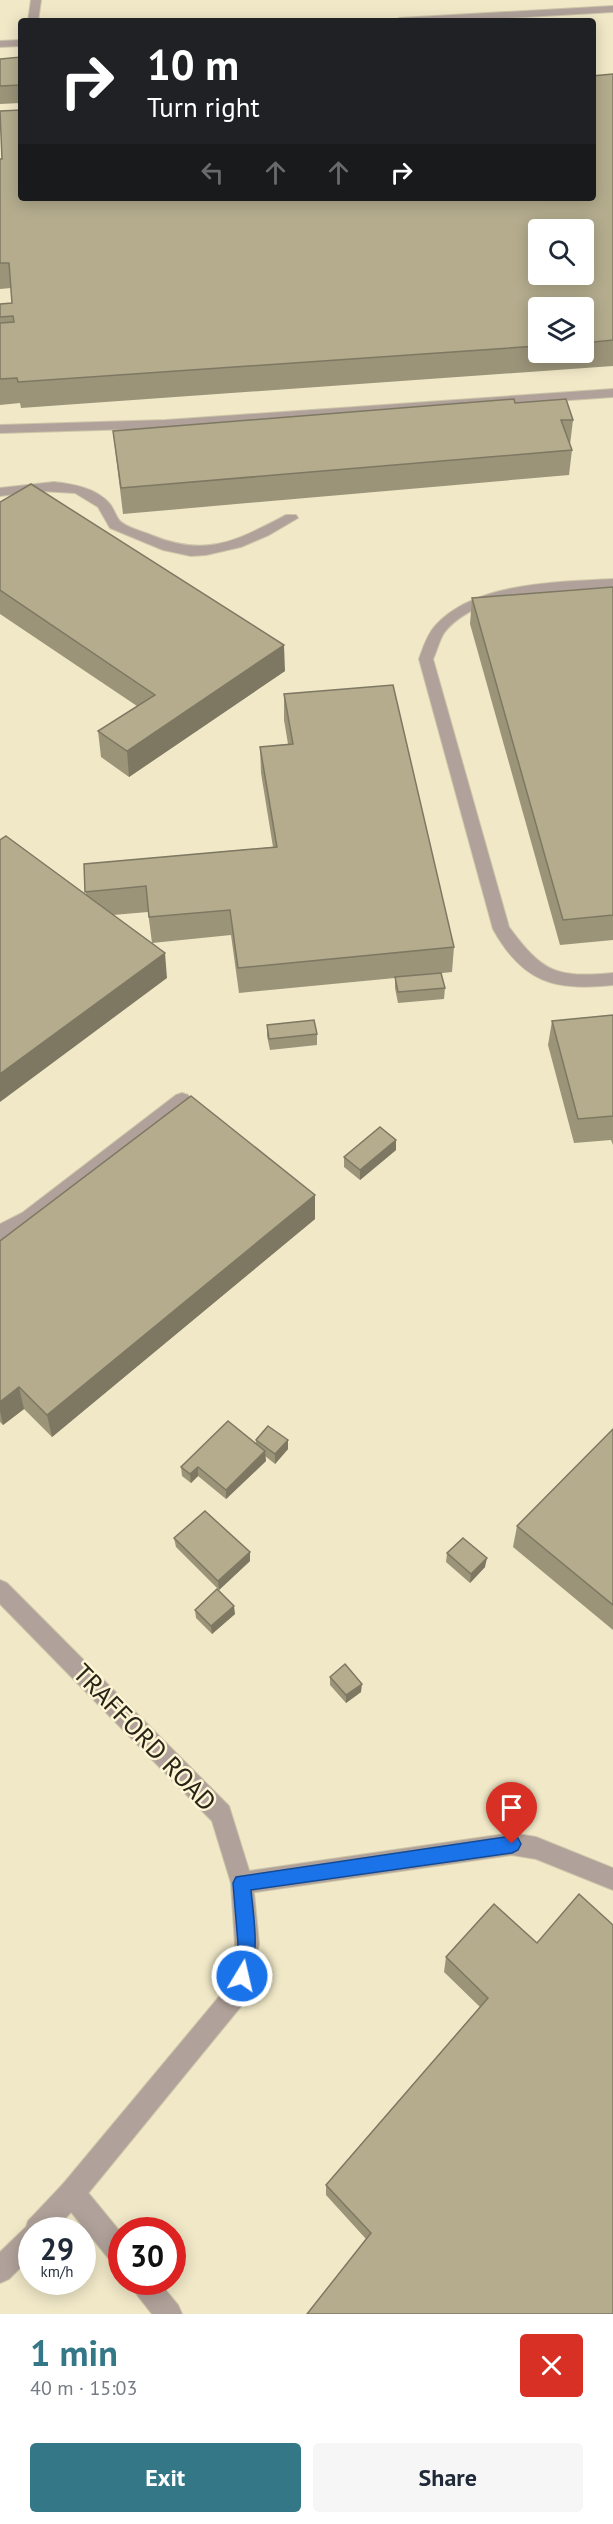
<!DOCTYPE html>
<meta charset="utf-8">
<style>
:root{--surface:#fff;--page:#f6f6f7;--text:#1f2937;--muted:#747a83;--accent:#347887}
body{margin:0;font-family:"PT Sans",sans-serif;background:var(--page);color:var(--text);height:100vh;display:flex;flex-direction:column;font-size:22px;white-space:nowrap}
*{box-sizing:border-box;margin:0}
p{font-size:20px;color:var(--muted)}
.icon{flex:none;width:33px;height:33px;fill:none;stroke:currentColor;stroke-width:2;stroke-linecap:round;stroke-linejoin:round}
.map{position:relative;height:2314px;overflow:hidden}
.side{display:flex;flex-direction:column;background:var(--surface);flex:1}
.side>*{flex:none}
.hud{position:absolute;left:18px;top:18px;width:578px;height:183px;border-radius:6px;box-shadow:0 3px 15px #0003;background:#202124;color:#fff;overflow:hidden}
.buttons{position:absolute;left:528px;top:219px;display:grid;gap:12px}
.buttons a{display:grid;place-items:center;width:66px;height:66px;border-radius:6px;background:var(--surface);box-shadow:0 3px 15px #0003;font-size:30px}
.speed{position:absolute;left:18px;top:2217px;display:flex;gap:12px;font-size:30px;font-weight:700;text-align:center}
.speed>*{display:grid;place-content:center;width:78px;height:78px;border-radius:50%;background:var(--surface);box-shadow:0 3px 15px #0003;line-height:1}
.speed small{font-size:15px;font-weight:400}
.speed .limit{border:9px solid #d22;background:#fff;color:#111}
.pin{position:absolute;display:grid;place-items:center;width:51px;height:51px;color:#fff;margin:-62px -26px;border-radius:50% 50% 50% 0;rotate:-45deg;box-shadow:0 0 6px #0007}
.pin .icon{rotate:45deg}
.me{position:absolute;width:66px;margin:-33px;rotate:9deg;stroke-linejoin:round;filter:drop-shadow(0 0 4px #0008)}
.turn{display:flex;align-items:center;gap:21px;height:126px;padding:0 30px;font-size:27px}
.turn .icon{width:78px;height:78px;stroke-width:2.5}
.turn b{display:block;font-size:42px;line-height:51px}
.lanes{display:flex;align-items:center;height:57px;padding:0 30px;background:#0003;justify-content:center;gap:30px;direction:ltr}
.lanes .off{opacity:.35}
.round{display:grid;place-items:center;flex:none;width:63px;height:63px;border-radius:6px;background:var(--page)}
.head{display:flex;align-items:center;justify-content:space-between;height:102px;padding:0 30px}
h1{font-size:36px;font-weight:700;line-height:45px;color:var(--accent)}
.cta{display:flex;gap:12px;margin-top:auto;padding:12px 30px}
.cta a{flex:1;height:69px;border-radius:6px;background:var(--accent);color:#fff;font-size:24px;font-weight:700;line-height:69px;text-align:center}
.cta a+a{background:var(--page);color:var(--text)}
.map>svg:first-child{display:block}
</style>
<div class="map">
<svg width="613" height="2314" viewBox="0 0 613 2314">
<rect width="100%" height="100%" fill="#f0e8c7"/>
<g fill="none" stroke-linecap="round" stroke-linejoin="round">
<defs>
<g id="lane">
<path d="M 21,114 L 21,120 L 0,121 L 0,115 Z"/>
<path d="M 613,389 L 613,397 L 166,428 L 0,433 L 0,425 L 166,420 Z"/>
<path d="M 54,482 C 73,484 96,488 109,503 C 114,508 116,518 121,522 C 128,528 142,531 151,535 C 207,558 236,541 286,515 L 296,515 L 298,518 L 269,535 L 241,547 L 206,555 L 191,556 L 163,550 L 110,528 L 98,507 L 75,493 L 40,491 L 0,496 L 0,488 Z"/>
<path d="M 613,579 L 613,587 C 564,591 476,590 444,633 C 439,641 437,651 433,659 L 509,927 C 543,973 556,978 613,973 L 613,985 C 555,991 523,983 493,929 L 419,659 C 423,648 427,635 435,626 C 474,582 558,582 613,579 Z"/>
<path d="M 182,1093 L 188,1095 L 191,1100 L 188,1105 L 36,1223 L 0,1241 L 0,1224 L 22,1213 L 176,1095 Z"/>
<path d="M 512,1833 L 536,1837 L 613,1868 L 613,1890 L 536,1859 L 512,1855 L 242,1894 L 234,1891 L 231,1883 L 234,1875 L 242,1872 Z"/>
<path d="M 72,2180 L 81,2184 L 122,2234 L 122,2268 L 113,2264 L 63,2202 L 59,2193 L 63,2184 Z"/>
<path d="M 130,2282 L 159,2282 L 178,2305 L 182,2314 L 152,2314 L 134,2291 Z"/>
</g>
<g id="street">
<path d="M 31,0 L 41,0 L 38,21 L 28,21 Z"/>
<path d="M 613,6 L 613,12 L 454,21 L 394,21 L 399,18 Z"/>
<path d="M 21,40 L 21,46 L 0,47 L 0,41 Z"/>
<path d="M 0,1580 L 7,1583 L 229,1806 L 253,1883 L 259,1944 L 247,1999 L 81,2202 L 54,2230 L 32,2230 L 32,2256 L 9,2279 L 0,2283 L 0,2252 L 26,2227 L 28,2221 L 63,2184 L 228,1986 L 235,1944 L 231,1883 L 212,1821 L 0,1604 Z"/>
</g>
</defs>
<!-- lane casing -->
<use href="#lane" stroke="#ccc5a8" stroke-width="2"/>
<!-- street casing -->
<use href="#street" stroke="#ccc5a8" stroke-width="2"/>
<!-- lane -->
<use href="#lane" fill="#b0a29a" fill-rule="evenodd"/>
<!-- street -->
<use href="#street" fill="#b0a29a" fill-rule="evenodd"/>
</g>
<!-- wall -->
<g fill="#9b9479" fill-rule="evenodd">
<path d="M 21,57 L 21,103 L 0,104 L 0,59 Z"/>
<path d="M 613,74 L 613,366 L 21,408 L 20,403 L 0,405 L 0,304 L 12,303 L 11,288 L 0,289 L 0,159 ZM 538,308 L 584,308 L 584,352 L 538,352 Z"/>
<path d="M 515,403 L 573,420 L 570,445 L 572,450 L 569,475 L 123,514 L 116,456 L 113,431 Z"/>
<path d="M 0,502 L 285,671 L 129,777 L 101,757 L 98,731 L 137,706 L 0,614 Z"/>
<path d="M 613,587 L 613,940 L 560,945 L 470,624 L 472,598 Z"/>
<path d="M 284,694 L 454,947 L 452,972 L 423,975 L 445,988 L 444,999 L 398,1003 L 395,988 L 395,978 L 239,993 L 231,935 L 152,943 L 148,912 L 113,915 L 167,978 L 86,895 L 84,864 L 273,847 L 261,773 L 260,747 L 288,744 L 284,720 Z"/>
<path d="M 613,1015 L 613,1145 L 611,1140 L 574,1143 L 548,1045 L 552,1021 Z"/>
<path d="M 267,1025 L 317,1034 L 317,1045 L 270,1050 L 267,1036 Z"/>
<path d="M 396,1150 L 360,1180 L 344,1167 L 344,1157 Z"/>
<path d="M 315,1195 L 315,1219 L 52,1437 L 24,1409 L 3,1425 L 0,1422 L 0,1241 Z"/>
<path d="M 613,1429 L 613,1630 L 513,1547 L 517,1526 Z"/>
<path d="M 256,1440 L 288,1440 L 288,1449 L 275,1464 L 265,1456 L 266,1461 L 226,1499 L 198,1476 L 191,1483 L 182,1476 L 181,1467 L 256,1444 Z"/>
<path d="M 174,1538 L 250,1561 L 219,1590 L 176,1547 Z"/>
<path d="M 447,1553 L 485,1567 L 470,1583 L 446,1562 Z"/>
<path d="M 195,1610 L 235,1614 L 212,1634 L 196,1618 Z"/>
<path d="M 330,1677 L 361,1692 L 346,1703 L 330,1685 Z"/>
<path d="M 613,1925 L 366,2239 L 326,2195 L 326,2185 L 480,2007 L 444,1972 L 446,1957 L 537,1943 Z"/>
</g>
<!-- shaded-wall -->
<g fill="#7e7863">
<path d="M 284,645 L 285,671 L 129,777 L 127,751 Z"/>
<path d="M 165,953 L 167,978 L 0,1102 L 0,1074 Z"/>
<path d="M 396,1140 L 396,1150 L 360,1180 L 360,1170 Z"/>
<path d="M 315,1195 L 315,1219 L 52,1437 L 47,1415 Z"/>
<path d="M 19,1387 L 24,1409 L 3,1425 L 0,1411 L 0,1402 Z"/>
<path d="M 288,1440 L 288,1449 L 275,1464 L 275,1454 Z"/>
<path d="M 265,1451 L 266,1461 L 226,1499 L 226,1490 Z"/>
<path d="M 198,1467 L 198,1476 L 191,1483 L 190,1474 Z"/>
<path d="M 250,1552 L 250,1561 L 219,1590 L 218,1581 Z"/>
<path d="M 487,1558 L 485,1567 L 470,1583 L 471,1574 Z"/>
<path d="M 234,1606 L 235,1614 L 212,1634 L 211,1626 Z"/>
<path d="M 362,1684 L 361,1692 L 346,1703 L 346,1695 Z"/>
</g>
<!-- building -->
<g fill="#b4ac8d" stroke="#7e7863" stroke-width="1.5" fill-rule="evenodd">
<path d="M 21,57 L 21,85 L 0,86 L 0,59 Z"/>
<path d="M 613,74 L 613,340 L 584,343 L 584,308 L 538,308 L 538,346 L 18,382 L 17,378 L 0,379 L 0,323 L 14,322 L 13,316 L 0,317 L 0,304 L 12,303 L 9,263 L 0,263 L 0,159 L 2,159 L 0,111 L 21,110 L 21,198 L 592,198 L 592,76 ZM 538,230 L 584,230 L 584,274 L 538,274 Z"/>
<path d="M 514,399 L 515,403 L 566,399 L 573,420 L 561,420 L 572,450 L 121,488 L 113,431 Z"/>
<path d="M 31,484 L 284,645 L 127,751 L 98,731 L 155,695 L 0,590 L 0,502 Z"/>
<path d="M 613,587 L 613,915 L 563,920 L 472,598 Z"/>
<path d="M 393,685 L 454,947 L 238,968 L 230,910 L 149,917 L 146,886 L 85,892 L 84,864 L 277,847 L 260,747 L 293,744 L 284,694 Z"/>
<path d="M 6,836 L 165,953 L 0,1074 L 0,840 Z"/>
<path d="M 441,973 L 445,988 L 398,992 L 395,977 Z"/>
<path d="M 613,1015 L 613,1116 L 578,1119 L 552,1021 Z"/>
<path d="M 314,1020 L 317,1034 L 269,1039 L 267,1025 Z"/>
<path d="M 191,1096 L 315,1195 L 47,1415 L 19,1387 L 0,1402 L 0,1241 Z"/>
<path d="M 380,1127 L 396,1140 L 360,1170 L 344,1157 Z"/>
<path d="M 228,1421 L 265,1451 L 226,1490 L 198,1467 L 190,1474 L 181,1467 Z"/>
<path d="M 268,1426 L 288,1440 L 275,1454 L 256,1440 Z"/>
<path d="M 613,1429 L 613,1605 L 517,1526 Z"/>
<path d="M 205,1511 L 250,1552 L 218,1581 L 174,1538 Z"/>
<path d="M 463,1538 L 487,1558 L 471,1574 L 447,1553 Z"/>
<path d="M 217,1589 L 234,1606 L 211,1626 L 195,1610 Z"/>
<path d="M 345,1664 L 362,1684 L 346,1695 L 330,1677 Z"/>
<path d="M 579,1894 L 613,1925 L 613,2314 L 307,2314 L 371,2233 L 326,2185 L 488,1998 L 446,1957 L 494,1904 L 537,1943 Z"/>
</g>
<!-- route -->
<path fill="#1a73e8" stroke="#114b97" stroke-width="1.5" d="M 512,1836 L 518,1838 L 521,1844 L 518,1850 L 512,1853 L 251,1890 C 254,1921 260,1953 248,1982 L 242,1984 L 236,1982 L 233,1976 L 238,1944 L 233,1883 L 236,1877 Z"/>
<g text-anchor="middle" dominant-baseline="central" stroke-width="5" stroke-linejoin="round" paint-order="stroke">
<!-- near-street labels -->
<g font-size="26" fill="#282418" stroke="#fef5d4">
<text transform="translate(145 1737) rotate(46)">TRAFFORD ROAD</text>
</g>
</g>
</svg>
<div class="buttons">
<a><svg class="icon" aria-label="search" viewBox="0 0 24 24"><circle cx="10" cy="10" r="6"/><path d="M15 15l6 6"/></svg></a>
<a><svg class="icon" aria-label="layers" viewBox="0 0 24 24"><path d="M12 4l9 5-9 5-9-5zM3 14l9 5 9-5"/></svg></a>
</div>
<div class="speed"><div>29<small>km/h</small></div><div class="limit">30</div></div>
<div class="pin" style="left:512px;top:1844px;background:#d93025"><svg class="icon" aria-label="arrive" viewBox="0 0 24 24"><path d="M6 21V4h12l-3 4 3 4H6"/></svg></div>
<svg class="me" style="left:242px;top:1976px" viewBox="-20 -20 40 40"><circle r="17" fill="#1a73e8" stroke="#fff" stroke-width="3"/><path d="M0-11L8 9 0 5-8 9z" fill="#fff"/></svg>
<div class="hud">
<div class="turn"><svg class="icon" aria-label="right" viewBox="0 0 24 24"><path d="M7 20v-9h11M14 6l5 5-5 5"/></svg><div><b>10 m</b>Turn right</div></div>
<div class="lanes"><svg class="icon off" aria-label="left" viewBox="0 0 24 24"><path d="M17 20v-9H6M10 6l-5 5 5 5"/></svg><svg class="icon off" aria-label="ahead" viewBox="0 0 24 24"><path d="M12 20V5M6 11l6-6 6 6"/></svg><svg class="icon off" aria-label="ahead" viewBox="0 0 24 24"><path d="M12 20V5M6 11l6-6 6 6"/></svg><svg class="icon" aria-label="right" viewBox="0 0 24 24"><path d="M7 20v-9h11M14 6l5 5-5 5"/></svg></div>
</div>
</div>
<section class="side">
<div class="head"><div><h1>1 min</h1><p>40 m · 15:03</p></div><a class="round" style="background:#d93025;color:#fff"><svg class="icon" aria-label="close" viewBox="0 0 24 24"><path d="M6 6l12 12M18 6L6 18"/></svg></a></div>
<div class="cta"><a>Exit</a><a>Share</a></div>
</section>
